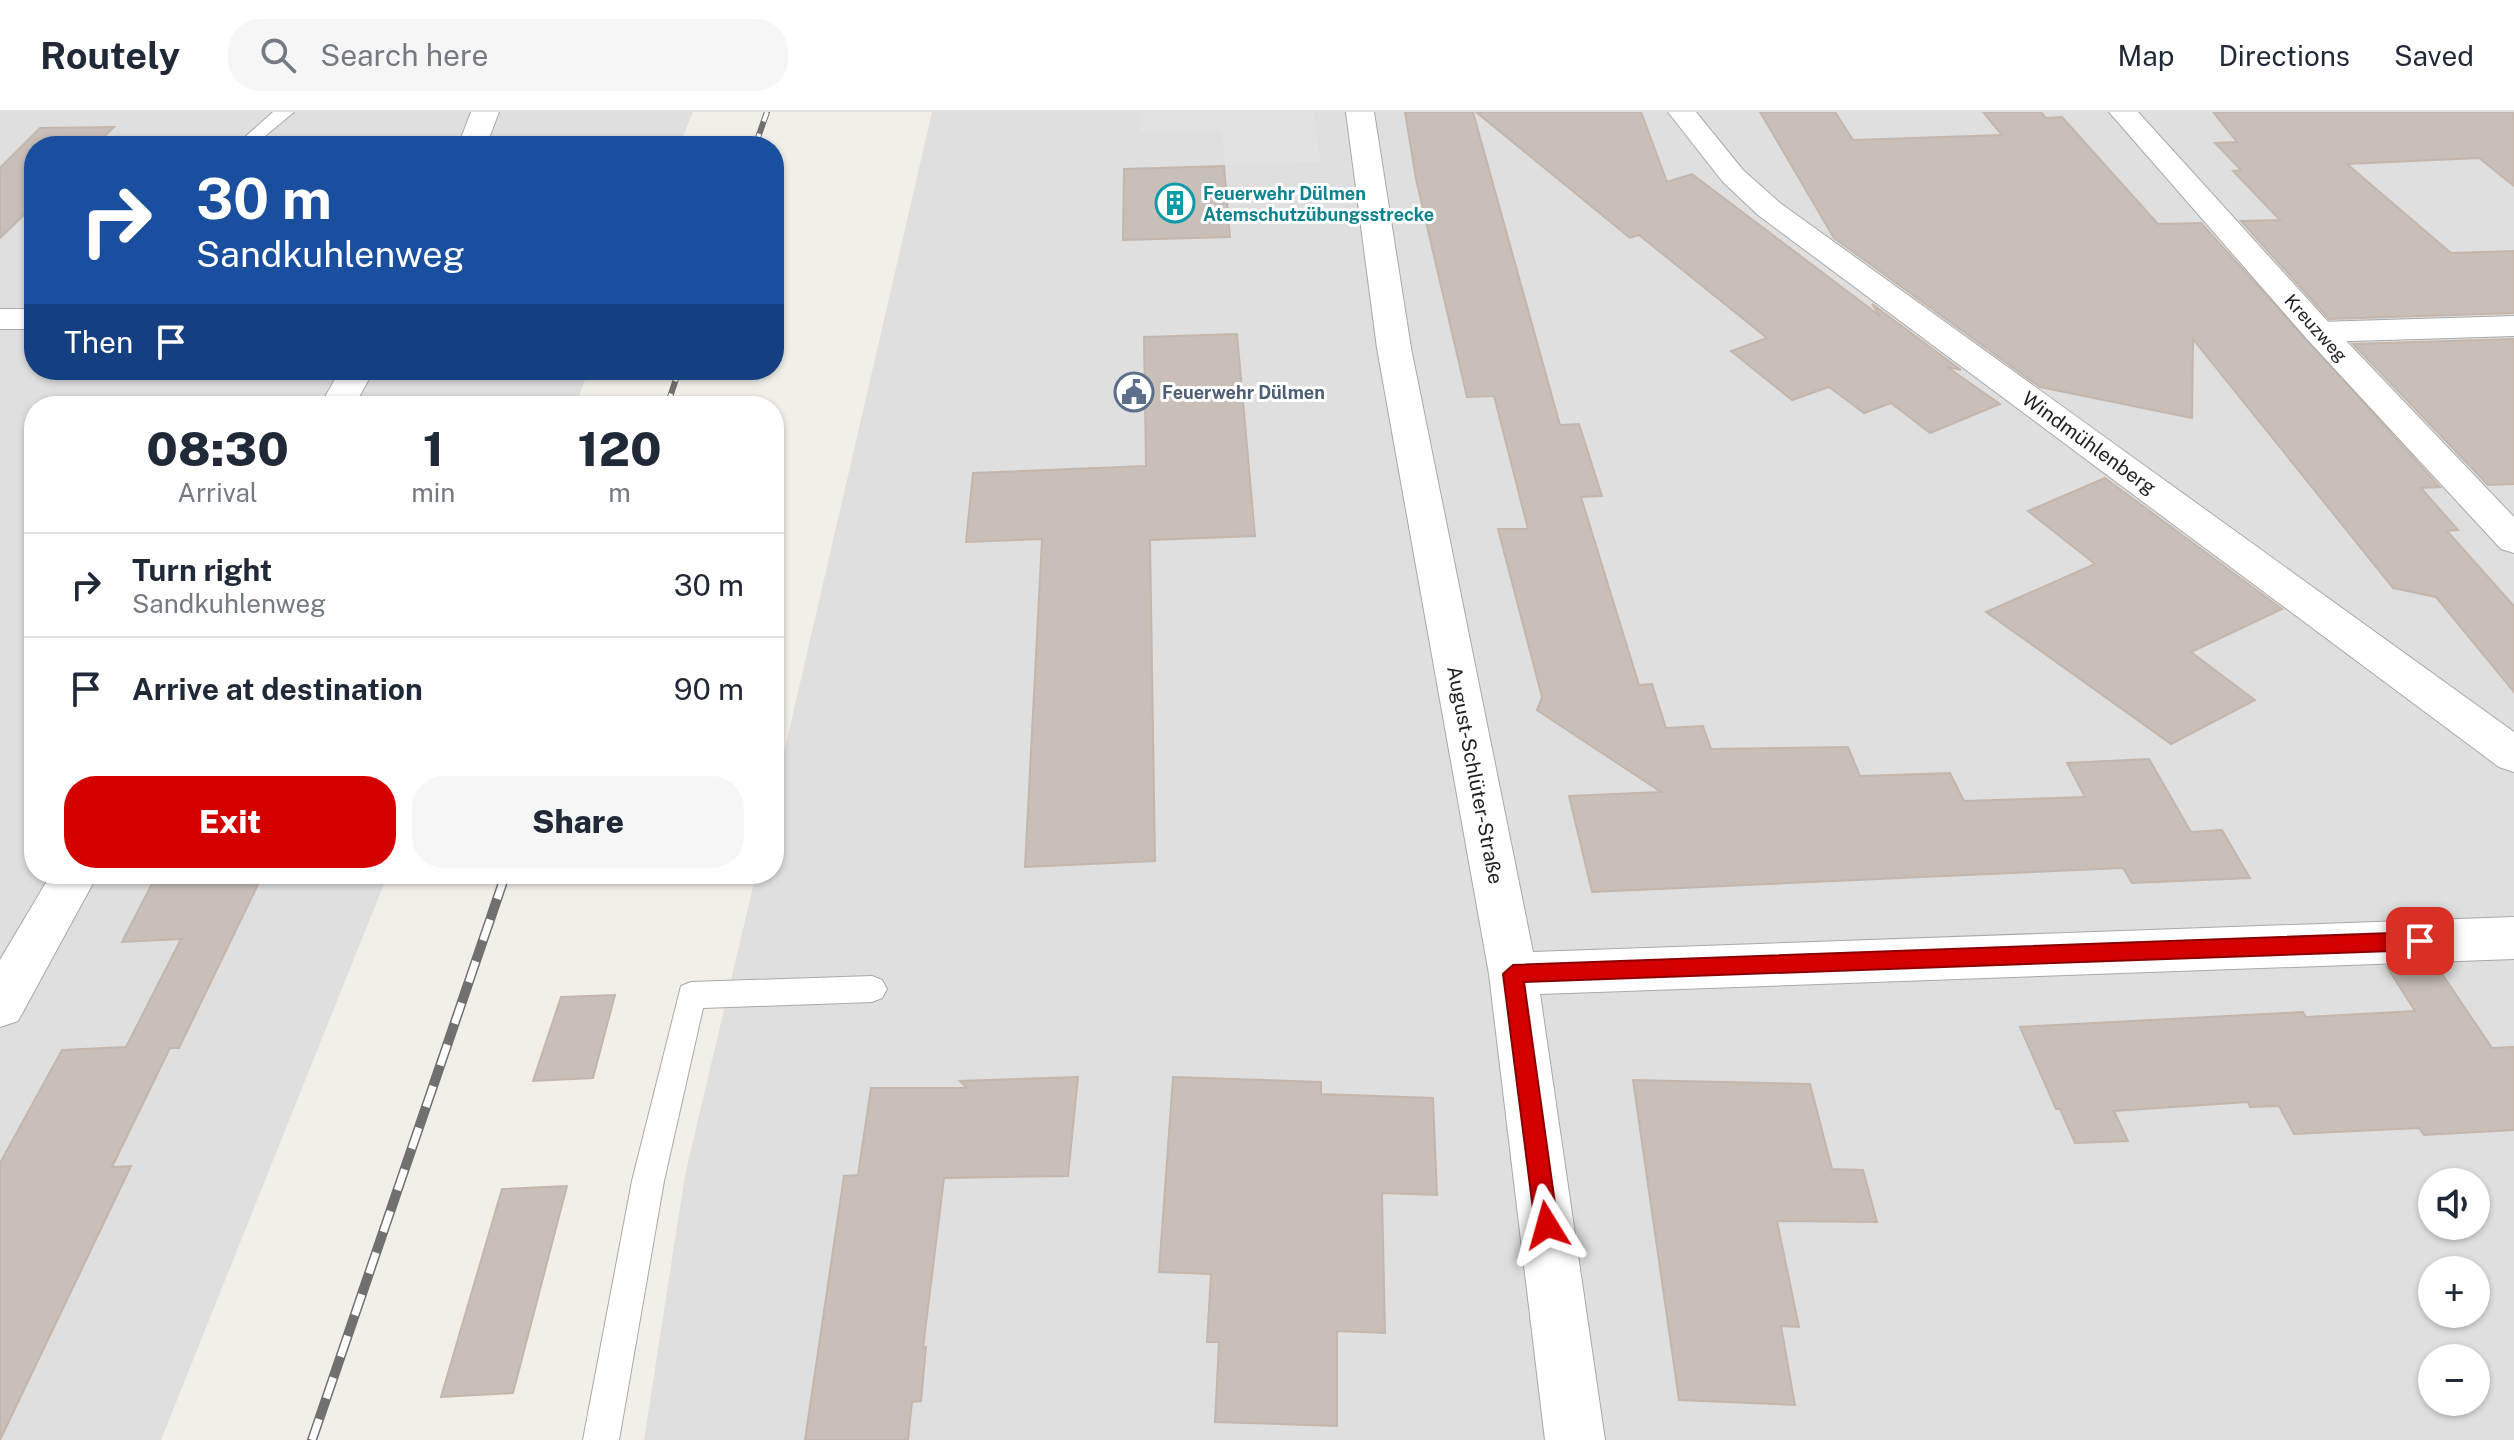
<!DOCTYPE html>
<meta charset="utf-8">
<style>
:root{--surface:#fff;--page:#f6f6f7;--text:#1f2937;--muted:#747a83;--line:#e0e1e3;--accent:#d40000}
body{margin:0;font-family:"Public Sans",sans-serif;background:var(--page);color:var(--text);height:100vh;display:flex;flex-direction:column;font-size:30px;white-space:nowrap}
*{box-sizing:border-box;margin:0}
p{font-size:26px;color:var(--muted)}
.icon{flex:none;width:44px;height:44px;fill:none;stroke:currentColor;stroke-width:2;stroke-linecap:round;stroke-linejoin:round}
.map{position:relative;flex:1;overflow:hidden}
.panel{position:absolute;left:24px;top:284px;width:760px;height:488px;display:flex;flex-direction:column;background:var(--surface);border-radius:32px;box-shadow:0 2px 6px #0004}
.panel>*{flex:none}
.banner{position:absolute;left:24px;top:24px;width:760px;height:244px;border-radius:32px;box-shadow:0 2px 6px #0004;background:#1a4fa0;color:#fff;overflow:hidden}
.fabs{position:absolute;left:2418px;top:1056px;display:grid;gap:16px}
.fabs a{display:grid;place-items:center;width:72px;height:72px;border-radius:50%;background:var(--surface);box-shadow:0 2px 6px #0004;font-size:40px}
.pin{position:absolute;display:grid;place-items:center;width:68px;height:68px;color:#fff;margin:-34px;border-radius:16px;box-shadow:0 4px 12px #0006}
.me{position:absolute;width:88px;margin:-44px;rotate:352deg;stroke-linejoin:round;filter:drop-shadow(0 0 6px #0008)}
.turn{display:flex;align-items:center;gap:28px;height:168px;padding:0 40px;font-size:36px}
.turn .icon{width:104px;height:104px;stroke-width:2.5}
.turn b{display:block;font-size:56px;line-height:68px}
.then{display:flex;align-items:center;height:76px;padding:0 40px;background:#0003;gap:16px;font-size:30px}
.eta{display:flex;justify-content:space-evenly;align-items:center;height:136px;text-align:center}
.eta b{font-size:48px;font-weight:800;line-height:56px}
.primary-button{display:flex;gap:16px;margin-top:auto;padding:16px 40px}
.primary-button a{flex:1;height:92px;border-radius:32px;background:var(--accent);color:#fff;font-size:32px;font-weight:800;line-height:92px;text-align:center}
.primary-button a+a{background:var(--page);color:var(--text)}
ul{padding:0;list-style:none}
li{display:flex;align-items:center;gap:24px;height:104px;padding:0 40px;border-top:2px solid var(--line)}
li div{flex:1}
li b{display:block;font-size:30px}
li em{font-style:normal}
header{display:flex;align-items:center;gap:48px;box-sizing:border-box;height:112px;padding:0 40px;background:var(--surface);border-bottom:2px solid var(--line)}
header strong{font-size:38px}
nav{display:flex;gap:44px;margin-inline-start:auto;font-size:28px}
.search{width:560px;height:72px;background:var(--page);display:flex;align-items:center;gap:20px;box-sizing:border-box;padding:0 28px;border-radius:32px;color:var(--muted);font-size:30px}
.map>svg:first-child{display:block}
</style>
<header>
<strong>Routely</strong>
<div class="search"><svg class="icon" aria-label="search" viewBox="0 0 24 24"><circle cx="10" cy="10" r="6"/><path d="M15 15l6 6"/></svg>Search here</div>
<nav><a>Map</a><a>Directions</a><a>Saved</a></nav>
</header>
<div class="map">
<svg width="2514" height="1328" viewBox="0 0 2514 1328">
<rect width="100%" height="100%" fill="#f2efe9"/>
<!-- residential -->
<g fill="#e0dfdf" fill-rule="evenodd">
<path d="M 0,0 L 693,0 L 679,34 L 34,34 L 34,258 L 589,258 L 575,294 L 34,294 L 34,762 L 388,762 L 161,1328 L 0,1328 Z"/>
<path d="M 932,0 L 2514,0 L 2514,1328 L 644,1328 L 685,1063 L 756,762 L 774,762 L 774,684 ZM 2432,1070 L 2476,1070 L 2476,1114 L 2432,1114 ZM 2432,1158 L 2476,1158 L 2476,1202 L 2432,1202 ZM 2432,1246 L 2476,1246 L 2476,1290 L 2432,1290 Z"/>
</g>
<!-- parking -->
<path fill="#e2e2e2" d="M 1141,0 L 1314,0 L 1320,50 L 1225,53 L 1222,19 L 1139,19 Z"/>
<!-- building -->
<g fill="#c7bfb8" stroke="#c4b6ab" stroke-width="2">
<path d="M 1405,0 L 1473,0 L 1560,313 L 1579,312 L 1602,384 L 1581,385 L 1639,573 L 1652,572 L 1666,616 L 1703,614 L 1711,637 L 1848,635 L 1860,664 L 1950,661 L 1964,689 L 2085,685 L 2067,651 L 2149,647 L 2191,720 L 2222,718 L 2250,766 L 2132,771 L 2123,756 L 1592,780 L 1569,684 L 1661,680 L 1537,598 L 1542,585 L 1498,417 L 1528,417 L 1494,284 L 1467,285 L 1416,67 Z"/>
<path d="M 1476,0 L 1641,0 L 1667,70 L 1692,62 L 1880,204 L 1872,192 L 1961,258 L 1947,255 L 2000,292 L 1930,321 L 1891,291 L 1864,301 L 1829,275 L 1792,288 L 1731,239 L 1767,226 L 1639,123 L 1630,126 Z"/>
<path d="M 1760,0 L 1835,0 L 1853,28 L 2002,23 L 1983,0 L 2041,0 L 2046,6 L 2062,5 L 2158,112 L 2201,111 L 2440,375 L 2421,376 L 2458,418 L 2447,419 L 2514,494 L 2514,580 L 2436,485 L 2393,476 L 2193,227 L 2192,306 L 2040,275 L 1834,126 Z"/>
<path d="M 2213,0 L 2514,0 L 2514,74 L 2479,46 L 2347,52 L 2451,141 L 2514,139 L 2514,201 L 2329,207 L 2241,109 L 2280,108 L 2233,59 L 2241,58 L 2215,31 L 2237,30 Z"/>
<path d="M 114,15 L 94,34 L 34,34 L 34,93 L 0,126 L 0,56 L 40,16 Z"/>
<path d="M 1224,54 L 1230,125 L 1123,128 L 1124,57 Z"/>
<path d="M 1237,222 L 1255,424 L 1150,428 L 1155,749 L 1025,755 L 1042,427 L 966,430 L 973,361 L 1146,354 L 1144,225 Z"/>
<path d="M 2514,227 L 2514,372 L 2488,373 L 2353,232 Z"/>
<path d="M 2105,366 L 2282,497 L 2191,540 L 2255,588 L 2171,632 L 1986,500 L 2095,452 L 2028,399 Z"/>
<path d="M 157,762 L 263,762 L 179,936 L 170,936 L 112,1055 L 131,1054 L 0,1328 L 0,1051 L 62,938 L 126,935 L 181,827 L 122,830 Z"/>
<path d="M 2436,853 L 2492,936 L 2514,935 L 2514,1018 L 2424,1023 L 2419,1016 L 2294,1022 L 2279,994 L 2250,995 L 2248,990 L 2114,999 L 2128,1029 L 2075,1031 L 2060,997 L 2056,997 L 2020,915 L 2303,900 L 2306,905 L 2415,899 L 2387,855 Z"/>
<path d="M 615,883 L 593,966 L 533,969 L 561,885 Z"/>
<path d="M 1078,965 L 1068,1064 L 944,1066 L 923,1236 L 926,1235 L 921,1289 L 912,1290 L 908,1328 L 805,1328 L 844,1064 L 858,1063 L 871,976 L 967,976 L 960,969 Z"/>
<path d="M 1173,965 L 1321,970 L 1321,982 L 1433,986 L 1437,1083 L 1382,1081 L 1385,1221 L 1337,1219 L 1337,1314 L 1215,1310 L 1219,1230 L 1207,1230 L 1211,1162 L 1159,1160 Z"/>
<path d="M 1633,968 L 1810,972 L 1832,1057 L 1863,1058 L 1877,1110 L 1777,1109 L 1799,1215 L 1781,1214 L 1795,1293 L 1679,1288 Z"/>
<path d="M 567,1074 L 513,1281 L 441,1285 L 502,1077 Z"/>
</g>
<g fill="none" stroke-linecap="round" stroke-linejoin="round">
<defs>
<g id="service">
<path d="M 273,0 L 294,0 L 253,34 L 235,34 Z"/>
<path d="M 872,864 L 882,868 L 887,877 L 882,886 L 872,890 L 703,896 L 664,1069 L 619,1328 L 583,1328 L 632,1069 L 681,874 L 691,870 Z"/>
</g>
<g id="minor">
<path d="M 471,0 L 499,0 L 486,34 L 458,34 Z"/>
<path d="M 1346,0 L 1374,0 L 1411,236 L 1533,840 L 2514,805 L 2514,847 L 1540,882 L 1605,1328 L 1545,1328 L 1489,862 L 1377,236 Z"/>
<path d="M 1668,0 L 1696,0 L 1743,58 L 1780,91 L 2514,620 L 2514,660 L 2499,655 L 1758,103 L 1723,70 Z"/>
<rect x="0" y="197" width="34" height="20"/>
<path d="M 2514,204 L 2514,224 L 2319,230 L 2307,227 L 2303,220 L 2307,213 L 2319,210 Z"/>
<path d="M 340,258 L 374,258 L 354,294 L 320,294 Z"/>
<path d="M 51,762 L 98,762 L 18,909 L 0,915 L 0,848 Z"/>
</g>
<path id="tertiary" d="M 2109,0 L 2138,0 L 2331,213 L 2514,405 L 2514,441 L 2501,437 L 2307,227 Z"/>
</defs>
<!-- service casing -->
<use href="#service" stroke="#a9a9a9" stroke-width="2"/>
<!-- minor casing -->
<use href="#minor" stroke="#a9a9a9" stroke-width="2"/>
<!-- tertiary casing -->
<use href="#tertiary" stroke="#a9a9a9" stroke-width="2"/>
<!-- service -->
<use href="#service" fill="#fff" fill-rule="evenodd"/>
<!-- minor -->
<use href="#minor" fill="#fff" fill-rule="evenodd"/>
<!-- tertiary -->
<use href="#tertiary" fill="#fff" fill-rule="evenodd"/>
<defs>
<g id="rail-far2">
<path d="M 755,34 L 767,0"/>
<path d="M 667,294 L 679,258"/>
</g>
<path id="rail-far1" d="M 505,766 L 506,762"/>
<path id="rail" d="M 312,1328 L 505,764"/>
</defs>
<!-- rail-far2 casing -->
<use href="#rail-far2" stroke="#707070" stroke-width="6"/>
<!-- rail-far1 casing -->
<use href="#rail-far1" stroke="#707070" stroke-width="9"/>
<!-- rail casing -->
<use href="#rail" stroke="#707070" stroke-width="10"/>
<!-- rail-far2 -->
<use href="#rail-far2" stroke="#fff" stroke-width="4" stroke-dasharray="13" stroke-linecap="butt"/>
<!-- rail-far1 -->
<use href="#rail-far1" stroke="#fff" stroke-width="6" stroke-dasharray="17" stroke-linecap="butt"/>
<!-- rail -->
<use href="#rail" stroke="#fff" stroke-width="7" stroke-dasharray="22" stroke-linecap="butt"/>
</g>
<!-- route -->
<path fill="#d40000" stroke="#8a0000" stroke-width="2" d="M 2420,820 L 2430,829 L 2420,838 L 1524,870 L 1558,1113 L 1555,1121 L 1547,1125 L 1539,1121 L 1535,1113 L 1503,862 L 1513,853 Z"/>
<!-- icons -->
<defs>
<symbol id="building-ring" viewBox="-11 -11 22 22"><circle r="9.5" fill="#fff" stroke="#0f9aa8" stroke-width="1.5"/><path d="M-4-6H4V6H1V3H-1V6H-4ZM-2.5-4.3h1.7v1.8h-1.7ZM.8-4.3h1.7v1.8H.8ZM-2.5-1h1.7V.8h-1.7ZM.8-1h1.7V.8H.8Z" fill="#0f9aa8"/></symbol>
<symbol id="civic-ring" viewBox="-11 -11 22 22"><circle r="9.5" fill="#fff" stroke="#5c6f8a" stroke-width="1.5"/><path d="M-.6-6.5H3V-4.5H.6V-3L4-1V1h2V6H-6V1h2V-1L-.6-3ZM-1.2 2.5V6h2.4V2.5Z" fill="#5c6f8a"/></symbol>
</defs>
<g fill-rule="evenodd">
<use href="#building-ring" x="1153" y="69" width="44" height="44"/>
<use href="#civic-ring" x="1112" y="258" width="44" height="44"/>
</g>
<g text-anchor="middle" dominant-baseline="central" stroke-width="6" stroke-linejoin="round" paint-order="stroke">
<!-- far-culture labels -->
<g font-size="18" font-weight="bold" fill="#0d838f" stroke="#fff" text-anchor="start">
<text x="1203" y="81">Feuerwehr Dülmen<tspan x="1203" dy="21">Atemschutzübungsstrecke</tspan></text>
</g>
<!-- far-street labels -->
<g font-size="18" fill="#222" stroke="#fff">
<text transform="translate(2316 216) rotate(48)">Kreuzweg</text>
</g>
<!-- far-service labels -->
<g font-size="18" font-weight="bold" fill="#4e5e75" stroke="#fff" text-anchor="start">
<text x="1162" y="280">Feuerwehr Dülmen</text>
</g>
<!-- street labels -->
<g font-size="20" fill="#222" stroke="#fff">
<text transform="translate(2089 331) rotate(36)">Windmühlenberg</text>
<text transform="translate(1475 663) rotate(79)">August-Schlüter-Straße</text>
</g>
</g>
</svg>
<div class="fabs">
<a><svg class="icon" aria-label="sound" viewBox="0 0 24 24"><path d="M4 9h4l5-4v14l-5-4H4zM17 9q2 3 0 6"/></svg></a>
<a>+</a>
<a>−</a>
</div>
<div class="pin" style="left:2420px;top:829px;background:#d93025"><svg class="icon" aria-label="arrive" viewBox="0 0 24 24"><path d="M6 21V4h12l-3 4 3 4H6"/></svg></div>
<svg class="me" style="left:1547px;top:1113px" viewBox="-20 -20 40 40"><path d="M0-17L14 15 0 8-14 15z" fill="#d40000" stroke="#fff" stroke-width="4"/></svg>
<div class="banner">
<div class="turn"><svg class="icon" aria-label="right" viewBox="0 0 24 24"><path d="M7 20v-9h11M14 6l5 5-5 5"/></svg><div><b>30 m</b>Sandkuhlenweg</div></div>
<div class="then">Then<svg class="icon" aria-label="arrive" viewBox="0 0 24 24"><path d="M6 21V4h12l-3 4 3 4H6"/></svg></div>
</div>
<section class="panel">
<div class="eta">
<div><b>08:30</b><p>Arrival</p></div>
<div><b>1</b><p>min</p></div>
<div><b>120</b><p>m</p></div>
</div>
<ul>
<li><svg class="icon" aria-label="right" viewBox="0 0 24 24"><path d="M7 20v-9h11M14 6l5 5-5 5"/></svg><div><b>Turn right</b><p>Sandkuhlenweg</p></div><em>30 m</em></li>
<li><svg class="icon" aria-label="arrive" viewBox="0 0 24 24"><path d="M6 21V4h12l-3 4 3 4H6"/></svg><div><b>Arrive at destination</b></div><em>90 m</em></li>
</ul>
<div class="primary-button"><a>Exit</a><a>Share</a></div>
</section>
</div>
